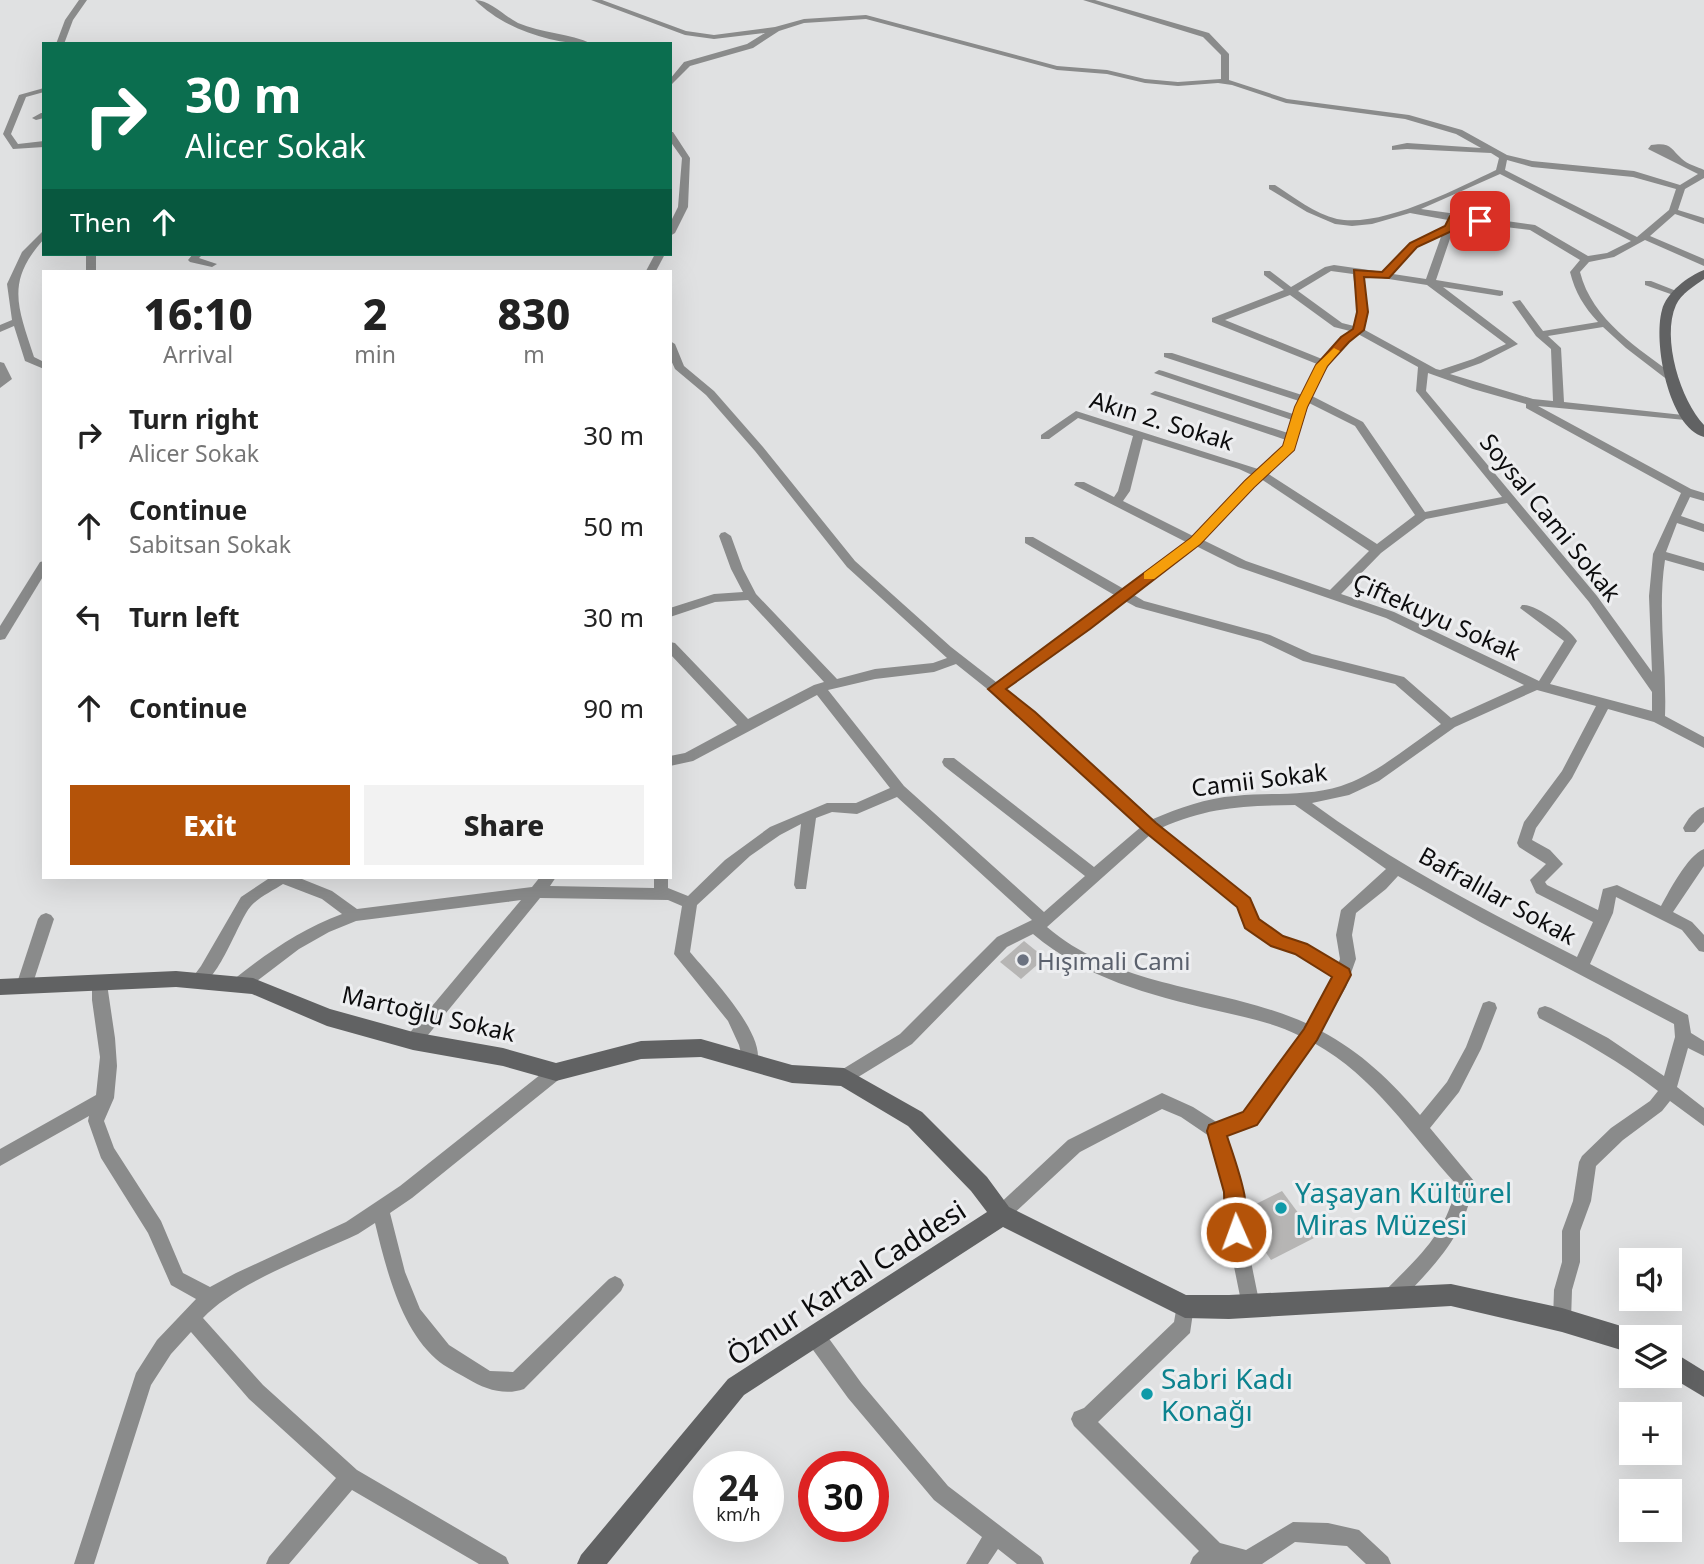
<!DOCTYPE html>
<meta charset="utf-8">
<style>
:root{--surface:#fff;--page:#f2f2f2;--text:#222;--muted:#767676;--accent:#b45309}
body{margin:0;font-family:"Noto Sans",sans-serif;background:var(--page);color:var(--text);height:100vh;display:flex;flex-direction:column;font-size:26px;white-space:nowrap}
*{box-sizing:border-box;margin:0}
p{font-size:23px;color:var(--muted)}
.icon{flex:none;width:38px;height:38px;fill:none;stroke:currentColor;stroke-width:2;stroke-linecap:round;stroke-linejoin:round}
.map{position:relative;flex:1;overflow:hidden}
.drawer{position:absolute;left:42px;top:270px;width:630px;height:609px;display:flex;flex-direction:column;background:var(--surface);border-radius:0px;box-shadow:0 7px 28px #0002}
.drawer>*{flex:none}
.top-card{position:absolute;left:42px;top:42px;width:630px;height:214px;border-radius:0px;box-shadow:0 7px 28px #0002;background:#0b6e4f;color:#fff;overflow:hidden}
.controls{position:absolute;left:1619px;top:1248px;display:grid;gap:14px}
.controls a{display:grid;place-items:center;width:63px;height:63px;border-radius:0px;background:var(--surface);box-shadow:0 7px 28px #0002;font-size:35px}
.speed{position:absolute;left:693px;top:1451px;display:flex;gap:14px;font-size:35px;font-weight:700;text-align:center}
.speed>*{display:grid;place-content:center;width:91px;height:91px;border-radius:50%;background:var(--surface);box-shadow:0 7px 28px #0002;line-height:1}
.speed small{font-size:18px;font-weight:400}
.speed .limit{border:10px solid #d22;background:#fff;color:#111}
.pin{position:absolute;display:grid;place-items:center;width:60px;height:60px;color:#fff;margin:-30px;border-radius:14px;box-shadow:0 4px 10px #0006}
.me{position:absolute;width:77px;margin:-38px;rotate:358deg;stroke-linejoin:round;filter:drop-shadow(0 0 5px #0008)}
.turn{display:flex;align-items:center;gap:24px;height:147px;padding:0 28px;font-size:32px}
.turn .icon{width:91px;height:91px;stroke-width:2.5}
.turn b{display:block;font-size:49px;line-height:60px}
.then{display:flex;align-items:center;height:66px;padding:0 28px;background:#0003;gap:14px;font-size:26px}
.eta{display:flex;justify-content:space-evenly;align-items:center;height:119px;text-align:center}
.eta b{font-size:42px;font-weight:800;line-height:49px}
.primary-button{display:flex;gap:14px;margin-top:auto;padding:14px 28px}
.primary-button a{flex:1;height:80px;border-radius:0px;background:var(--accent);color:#fff;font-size:28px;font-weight:800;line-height:80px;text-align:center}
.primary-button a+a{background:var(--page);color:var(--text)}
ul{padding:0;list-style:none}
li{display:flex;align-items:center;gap:21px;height:91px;padding:0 28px}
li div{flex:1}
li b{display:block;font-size:26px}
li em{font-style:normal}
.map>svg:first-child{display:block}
</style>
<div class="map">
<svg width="1704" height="1564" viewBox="0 0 1704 1564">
<rect width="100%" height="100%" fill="#e0e1e2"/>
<!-- building -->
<g fill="#b6b5b4">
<path d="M 1024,941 L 1045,958 L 1021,979 L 1000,962 Z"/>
<path d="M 1282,1191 L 1316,1237 L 1271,1260 L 1247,1225 L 1246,1209 Z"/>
</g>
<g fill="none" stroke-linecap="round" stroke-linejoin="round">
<!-- street -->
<g fill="#8a8b8b" fill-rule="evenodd">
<path d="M 79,0 L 87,0 L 73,20 L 64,44 L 56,44 L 65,20 Z"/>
<path d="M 475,0 C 490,0 504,16 518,23 C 541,33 570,33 592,44 C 551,44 504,29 475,0 Z"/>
<path d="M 591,0 L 602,0 L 686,31 L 714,35 L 775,27 L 804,19 L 866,15 L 1057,66 L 1107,70 L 1145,79 L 1178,82 L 1221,79 L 1221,55 L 1203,37 L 1083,0 L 1095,0 L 1209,33 L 1229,54 L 1229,80 L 1287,99 L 1409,115 L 1462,130 L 1507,155 L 1532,161 L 1634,171 L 1680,185 L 1698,174 L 1648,149 L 1651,145 C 1671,142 1670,148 1682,159 C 1687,164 1698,167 1704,170 L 1704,178 L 1685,189 L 1678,210 L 1704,218 L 1704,224 L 1675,214 L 1650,236 L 1704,259 L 1704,266 L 1645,240 L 1614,257 L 1589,262 L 1580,272 C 1592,320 1639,349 1677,377 L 1677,381 L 1669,381 L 1626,348 L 1603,327 L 1548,336 L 1561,348 L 1564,402 L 1692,416 L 1697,419 L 1696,421 L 1538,406 L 1691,489 L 1704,493 L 1704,501 L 1690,497 L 1681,516 L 1704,524 L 1704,532 L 1677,523 L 1666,552 L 1704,563 L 1704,571 L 1665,560 C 1657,612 1667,664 1665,716 L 1704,737 L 1704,748 L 1654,722 L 1608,709 L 1572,778 L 1536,828 L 1532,840 L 1550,850 L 1563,864 L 1545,882 L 1547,885 L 1598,910 L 1603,889 L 1617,885 L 1661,906 C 1670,890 1687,856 1704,849 L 1704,866 L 1673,912 L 1692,922 L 1704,935 L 1704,952 L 1699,951 L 1682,930 L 1616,897 L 1613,913 L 1590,964 L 1688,1015 L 1691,1033 L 1704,1041 L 1704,1056 L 1688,1048 L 1677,1087 L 1704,1108 L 1704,1126 L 1670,1101 L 1662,1111 L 1623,1140 L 1596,1166 L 1591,1201 L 1580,1231 L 1580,1262 L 1572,1290 L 1571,1320 L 1569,1327 L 1562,1329 L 1555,1327 L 1553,1320 L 1554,1290 L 1562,1262 L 1562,1231 L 1573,1201 L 1579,1162 L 1582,1156 L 1611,1128 L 1650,1101 L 1658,1091 C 1621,1062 1581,1040 1539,1018 L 1537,1013 L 1539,1008 L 1545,1006 L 1551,1008 L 1608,1038 L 1664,1076 L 1675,1037 L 1674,1024 L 1480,922 L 1398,876 L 1386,889 L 1356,913 L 1352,935 L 1356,959 L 1346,987 L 1321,1031 C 1361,1052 1391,1081 1420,1115 L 1447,1082 L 1466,1047 L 1483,1003 L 1489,1001 L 1495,1003 L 1497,1008 L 1481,1049 L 1459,1092 L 1430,1128 L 1474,1181 C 1465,1238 1434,1265 1397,1305 L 1390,1308 L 1383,1305 L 1381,1299 L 1383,1293 C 1417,1258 1448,1233 1456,1184 C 1410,1134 1375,1077 1314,1043 L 1256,1124 L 1226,1135 L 1243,1192 L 1245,1232 L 1260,1306 L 1258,1313 L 1251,1315 L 1244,1313 L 1242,1306 L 1227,1232 L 1225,1192 L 1209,1136 L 1181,1117 L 1162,1109 L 1080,1152 L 1007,1220 L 1001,1222 L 995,1220 L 992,1214 L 995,1208 L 1068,1140 L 1162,1093 L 1193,1107 L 1218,1123 L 1244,1113 L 1300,1036 C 1272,1022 1244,1017 1214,1010 C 1149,995 1085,978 1033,934 L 1007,947 L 912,1044 L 850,1082 L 844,1084 L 838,1082 L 836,1077 L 838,1072 L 900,1034 L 997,937 L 1032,920 L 897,797 L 857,814 L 832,812 L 816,818 L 806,889 L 796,889 L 794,885 L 801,824 L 780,835 L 750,856 L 697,905 L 690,952 C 708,974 770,1037 756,1066 L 750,1068 L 744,1066 L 739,1045 L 728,1021 L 674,954 L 682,906 L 668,900 L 540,898 L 419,1046 L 413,1048 L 407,1046 L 405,1041 L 407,1036 L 521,900 L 356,921 L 329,932 L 299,949 L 245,990 L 239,992 L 233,990 L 231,985 L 233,980 C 267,953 301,929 342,914 L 322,899 L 283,884 C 274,890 259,897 251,906 C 238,920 215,994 192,986 L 190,981 L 201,966 L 241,897 L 271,877 L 297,877 L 332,891 L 357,909 L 532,887 L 540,877 L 556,877 L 550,886 L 654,888 L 654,877 L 668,877 L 668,888 L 688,896 L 725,860 L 770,827 L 827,803 L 856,803 L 890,788 L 817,695 L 693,761 L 670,766 L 670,756 L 685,753 L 737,725 L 670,654 L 670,642 L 675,643 L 748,719 L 814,685 L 824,682 L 748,600 L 715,602 L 670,617 L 670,608 L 714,594 L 743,592 L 731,569 L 719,536 L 721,533 L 725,532 L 731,536 L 743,569 L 756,594 L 837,679 L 875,669 L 933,663 L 947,658 L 847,567 L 755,451 L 706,395 L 675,369 L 670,358 L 670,341 L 675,344 L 684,366 L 714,391 L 763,447 L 855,561 L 951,647 L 996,682 L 1116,596 L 1025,543 L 1025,537 L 1033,537 L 1124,589 L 1186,542 L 1074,485 L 1076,482 L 1084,482 L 1114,497 L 1118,491 L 1133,436 L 1078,418 L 1049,439 L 1041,439 L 1041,435 L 1076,411 L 1258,469 L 1284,446 L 1286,440 L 1150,394 L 1155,391 L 1159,392 L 1288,433 L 1292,420 L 1154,373 L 1159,370 L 1163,371 L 1293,414 L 1299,401 L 1164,357 L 1164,353 L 1172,353 L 1302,395 L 1317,364 L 1212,322 L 1212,318 L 1284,290 L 1264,275 L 1264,271 L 1270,271 L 1291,287 L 1325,267 L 1334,265 L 1383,272 L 1411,243 L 1446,226 L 1448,220 L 1410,213 L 1372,224 L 1352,226 L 1335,224 L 1307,212 L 1269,189 L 1269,185 L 1275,185 C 1294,197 1315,214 1337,219 C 1382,228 1456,189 1496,170 L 1499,158 L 1491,153 L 1407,149 L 1392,150 L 1392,146 L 1407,143 L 1481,148 L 1456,134 L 1405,119 L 1286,103 L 1232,85 L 1218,83 L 1178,86 L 1145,83 L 1107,74 L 1057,70 L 866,19 L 804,23 L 779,31 L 753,48 L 690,66 L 670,86 L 670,79 L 684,62 L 747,44 L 765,33 L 714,39 L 685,35 ZM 1507,160 L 1532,167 L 1633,177 L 1676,189 L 1669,210 L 1637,237 L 1505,170 ZM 1500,174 L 1631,241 L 1607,253 L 1588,256 L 1535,225 L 1421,209 ZM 1456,221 L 1530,230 L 1580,260 L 1570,272 C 1575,292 1584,307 1598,322 L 1543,331 L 1520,300 L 1512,302 L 1536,336 L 1551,349 L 1553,401 L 1533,399 L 1450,374 L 1481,363 L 1518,344 L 1443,287 L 1500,296 L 1503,295 L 1503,291 L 1436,280 ZM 1442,234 L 1426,279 L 1393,274 L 1417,247 ZM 1331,271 L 1353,274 L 1358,312 L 1354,326 L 1342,323 L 1298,291 ZM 1363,275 L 1427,285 L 1506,344 L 1473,359 L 1440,370 L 1436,369 L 1363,329 L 1368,312 ZM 1290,295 L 1334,327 L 1350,331 L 1341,337 L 1322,359 L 1225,320 ZM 1358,334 L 1418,367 L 1416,391 L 1502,497 L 1425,512 L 1363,422 L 1312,396 C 1324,372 1336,350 1358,334 ZM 1428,373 L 1473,389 L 1526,404 L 1526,408 L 1681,493 L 1653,554 L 1649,596 L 1652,672 L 1597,596 L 1426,391 ZM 1309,403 L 1355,426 L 1415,515 L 1377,544 L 1267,473 L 1295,447 ZM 1143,439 L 1239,469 L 1252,475 L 1193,536 L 1123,501 L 1130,491 ZM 1261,479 L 1369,551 L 1330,590 L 1246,561 L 1203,540 ZM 1507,503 L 1589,602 L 1652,692 L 1652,711 L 1550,684 L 1577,641 C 1570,629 1535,603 1522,605 L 1520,608 L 1564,641 L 1539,681 L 1394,612 L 1341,594 L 1381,553 L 1426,519 ZM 1196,546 L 1238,567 L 1386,618 L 1524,685 L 1451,718 L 1404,677 L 1312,654 L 1270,635 L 1144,601 L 1134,595 ZM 1125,601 L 1136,607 L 1261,641 L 1303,661 L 1395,684 L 1441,724 C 1410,745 1377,774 1341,786 C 1306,797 1271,792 1235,796 C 1206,798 1179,808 1153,819 L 1035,713 L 1004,689 ZM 956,664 L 1025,719 L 1142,826 L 1094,867 L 954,758 L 944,758 L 942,762 L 944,766 L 1085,876 L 1044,912 L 904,786 L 828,690 L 875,679 L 934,672 ZM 1537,690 L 1596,706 L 1562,771 L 1524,822 L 1517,843 L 1519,847 L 1546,864 L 1530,880 L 1536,893 L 1593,922 L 1577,957 C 1484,910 1395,864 1312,803 L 1349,795 L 1379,781 L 1455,727 ZM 1295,805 L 1386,869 L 1341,910 L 1336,935 L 1340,959 L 1338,964 L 1306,944 L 1283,937 L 1258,919 L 1249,899 L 1161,828 C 1208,807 1244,806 1295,805 ZM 1150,835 L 1238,907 L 1247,927 L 1273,945 L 1296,954 L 1334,977 L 1308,1024 C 1222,985 1122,991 1047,927 Z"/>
<path d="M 44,88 L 44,92 L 26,97 L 11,134 L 18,144 L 44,141 L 44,147 L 13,149 L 3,134 L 19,95 Z"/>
<path d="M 41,113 L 44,113 L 44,118 L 36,120 L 32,118 Z"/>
<path d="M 670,132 L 673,132 L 690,158 L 688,207 L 675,233 L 670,236 L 670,223 L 678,207 L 682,158 L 670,141 Z"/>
<path d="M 44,230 L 44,239 C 5,282 18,307 34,357 L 44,362 L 44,369 L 25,361 L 14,326 L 0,332 L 0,325 L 12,320 L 7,284 L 22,252 Z"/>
<rect x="86" y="254" width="10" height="17"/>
<path d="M 193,254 L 203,254 L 199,258 L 217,264 L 212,267 L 190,262 L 188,260 Z"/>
<path d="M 655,254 L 665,254 L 656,271 L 646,271 Z"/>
<path d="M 1645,281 L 1651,281 L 1684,294 L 1679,297 L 1645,285 Z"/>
<path d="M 0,362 L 4,363 L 12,379 L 0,388 Z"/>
<path d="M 44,561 L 44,575 L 5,639 L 0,640 L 0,626 L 40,562 Z"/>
<path d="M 1704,807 L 1704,822 L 1695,832 L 1685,832 L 1683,828 C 1687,820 1695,809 1704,807 Z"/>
<path d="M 46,913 L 51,915 L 54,919 L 32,986 L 30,991 L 24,993 L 18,991 L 16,986 L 38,919 L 41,915 Z"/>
<path d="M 100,975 L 106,977 L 115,1038 L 117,1066 L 114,1098 L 104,1121 L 114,1148 L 161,1221 L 183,1273 L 210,1287 L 236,1273 L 346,1222 L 400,1186 L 550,1067 L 556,1065 L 562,1067 L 564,1072 L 562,1077 L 412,1198 L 390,1213 L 405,1272 L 420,1309 L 449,1345 L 490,1371 L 513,1372 L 609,1279 L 615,1276 L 621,1279 L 624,1285 L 621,1291 L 524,1389 C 505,1396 484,1389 468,1379 C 458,1373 445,1367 436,1359 C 400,1327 386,1268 375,1223 L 358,1234 C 313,1255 235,1283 203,1318 L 263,1385 L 357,1470 L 506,1557 L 509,1564 L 479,1564 L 352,1490 L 289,1564 L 266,1564 L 269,1557 L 336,1478 L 249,1399 L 191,1332 L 171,1354 L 151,1385 L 94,1564 L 74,1564 L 136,1373 L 157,1340 L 196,1299 L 171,1285 L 148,1233 L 101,1158 L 88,1121 L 89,1116 L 0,1166 L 0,1149 L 96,1095 L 100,1057 L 92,1000 L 92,982 L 94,977 Z"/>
<path d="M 1185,1297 L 1192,1299 L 1194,1306 L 1190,1333 L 1098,1422 L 1220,1543 L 1246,1550 L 1293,1522 L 1328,1523 L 1359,1530 L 1388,1557 L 1391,1564 L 1366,1564 L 1347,1546 L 1295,1542 L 1262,1564 L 1190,1564 L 1193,1557 L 1199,1551 L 1074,1426 L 1071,1419 L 1074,1412 L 1084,1408 L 1174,1322 L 1178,1299 Z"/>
<path d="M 815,1327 L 822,1329 L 862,1384 L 948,1486 L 1041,1557 L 1044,1564 L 1017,1564 L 998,1549 L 988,1564 L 966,1564 L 982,1537 L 934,1500 L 848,1398 L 808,1343 L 806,1336 L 808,1329 Z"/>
</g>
<!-- secondary -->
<g fill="#616263" fill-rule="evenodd">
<path d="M 1704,270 L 1704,279 C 1694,286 1681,294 1676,305 C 1661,338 1681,401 1704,425 L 1704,437 C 1668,427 1653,341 1662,310 C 1666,293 1688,276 1704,270 Z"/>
<path d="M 176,971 L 253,978 L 330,1009 L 413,1032 L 503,1048 L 556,1063 L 641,1041 L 701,1039 L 792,1065 L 844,1068 L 922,1112 L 987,1177 L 1009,1207 L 1186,1295 L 1229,1295 L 1451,1284 L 1562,1308 L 1631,1329 L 1639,1333 L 1641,1337 L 1631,1337 L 1631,1353 L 1562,1332 L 1451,1306 L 1229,1319 L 1185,1318 L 1003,1227 L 744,1395 L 607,1564 L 577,1564 L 581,1555 L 728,1379 L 987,1212 L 971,1191 L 908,1126 L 841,1086 L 792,1083 L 701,1057 L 641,1059 L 556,1081 L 503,1066 L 413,1050 L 327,1026 L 252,994 L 176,987 L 0,995 L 0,979 Z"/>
<path d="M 1670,1350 L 1704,1371 L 1704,1397 L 1669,1376 Z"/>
</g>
</g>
<!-- route -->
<path fill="#b45309" stroke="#753606" stroke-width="2" d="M 1453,215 L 1485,221 L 1480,224 L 1457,222 L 1454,230 L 1417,247 L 1389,278 L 1364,277 L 1368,312 L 1364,330 L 1349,342 L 1327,366 L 1307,407 L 1294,450 L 1254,487 L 1200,544 L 1090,629 L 1006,689 L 1035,712 L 1156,823 L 1250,898 L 1259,919 L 1283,936 L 1307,944 L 1349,969 L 1351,975 L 1317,1040 L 1257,1125 L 1227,1136 C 1236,1164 1255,1211 1243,1239 L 1236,1241 L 1228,1239 L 1225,1232 L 1224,1192 L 1207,1131 L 1209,1125 L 1243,1112 L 1304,1029 L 1332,977 L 1295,954 L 1271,946 L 1245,928 L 1237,907 L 1145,832 L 988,689 L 1191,538 L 1245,481 L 1283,446 L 1295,407 L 1316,365 L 1341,337 L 1353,329 L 1357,312 L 1354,270 L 1382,272 L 1410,243 L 1445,226 L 1450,216 Z"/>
<!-- slow -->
<path fill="#f59e0b" d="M 1334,348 L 1340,351 L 1327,366 L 1307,407 L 1294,450 L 1254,487 L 1200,544 L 1154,579 L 1144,579 L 1144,573 L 1191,538 L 1245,481 L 1283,446 L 1295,407 L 1316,365 Z"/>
<!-- markers -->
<circle fill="#6b7280" stroke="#edeef0" stroke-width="2.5" cx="1023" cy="960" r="7"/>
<g fill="#0f9aa8" stroke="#edeef0" stroke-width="2.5">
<circle cx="1281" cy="1208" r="7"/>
<circle cx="1147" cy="1394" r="7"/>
</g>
<g text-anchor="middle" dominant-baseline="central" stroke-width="6" stroke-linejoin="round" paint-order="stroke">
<!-- street labels -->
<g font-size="24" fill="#0c0c0d" stroke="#edeef0">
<text transform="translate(1162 420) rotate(17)">Akın 2. Sokak</text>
<text transform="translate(1551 517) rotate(51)">Soysal Cami Sokak</text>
<text transform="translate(1437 616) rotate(24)">Çiftekuyu Sokak</text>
<text transform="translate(1259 779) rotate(-7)">Camii Sokak</text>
<text transform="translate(1498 895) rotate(29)">Bafralılar Sokak</text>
<text transform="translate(429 1013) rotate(13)">Martoğlu Sokak</text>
</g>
<!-- worship labels -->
<g font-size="24" fill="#5b616d" stroke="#edeef0" text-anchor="start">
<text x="1037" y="960">Hışımali Cami</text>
</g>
<!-- near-culture labels -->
<g font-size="28" fill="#0d838f" stroke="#edeef0" text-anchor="start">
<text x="1295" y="1192">Yaşayan Kültürel<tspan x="1295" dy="32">Miras Müzesi</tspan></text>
<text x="1161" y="1378">Sabri Kadı<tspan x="1161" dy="32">Konağı</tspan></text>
</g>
<!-- near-street labels -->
<g font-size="28" fill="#0c0c0d" stroke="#edeef0">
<text transform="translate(846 1282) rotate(-33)">Öznur Kartal Caddesi</text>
</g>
</g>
</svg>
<div class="controls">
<a><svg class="icon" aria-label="sound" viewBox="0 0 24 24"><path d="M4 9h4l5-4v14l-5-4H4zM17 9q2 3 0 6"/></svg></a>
<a><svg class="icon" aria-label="layers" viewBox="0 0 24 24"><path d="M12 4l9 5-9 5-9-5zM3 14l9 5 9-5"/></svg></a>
<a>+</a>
<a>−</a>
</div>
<div class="speed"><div>24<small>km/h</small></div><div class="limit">30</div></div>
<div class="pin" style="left:1480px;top:221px;background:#d93025"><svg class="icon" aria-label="arrive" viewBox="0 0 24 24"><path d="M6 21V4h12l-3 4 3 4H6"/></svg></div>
<svg class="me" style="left:1236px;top:1232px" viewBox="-20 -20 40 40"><circle r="17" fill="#b45309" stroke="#fff" stroke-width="3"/><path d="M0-11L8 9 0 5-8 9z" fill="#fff"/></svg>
<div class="top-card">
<div class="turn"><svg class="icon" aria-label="right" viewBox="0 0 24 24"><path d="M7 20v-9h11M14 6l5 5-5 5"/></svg><div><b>30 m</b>Alicer Sokak</div></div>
<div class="then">Then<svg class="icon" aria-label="ahead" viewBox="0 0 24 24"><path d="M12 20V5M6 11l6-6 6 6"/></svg></div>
</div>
<section class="drawer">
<div class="eta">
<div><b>16:10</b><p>Arrival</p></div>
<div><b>2</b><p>min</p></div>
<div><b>830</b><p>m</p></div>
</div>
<ul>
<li><svg class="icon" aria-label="right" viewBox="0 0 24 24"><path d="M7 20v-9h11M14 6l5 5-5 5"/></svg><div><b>Turn right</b><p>Alicer Sokak</p></div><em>30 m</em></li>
<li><svg class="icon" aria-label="ahead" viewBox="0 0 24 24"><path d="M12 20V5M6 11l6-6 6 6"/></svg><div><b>Continue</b><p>Sabitsan Sokak</p></div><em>50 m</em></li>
<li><svg class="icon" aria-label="left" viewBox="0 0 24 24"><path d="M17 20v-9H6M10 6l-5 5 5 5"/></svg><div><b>Turn left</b></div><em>30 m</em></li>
<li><svg class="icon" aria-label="ahead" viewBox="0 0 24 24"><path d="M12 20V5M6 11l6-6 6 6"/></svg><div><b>Continue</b></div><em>90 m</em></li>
</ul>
<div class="primary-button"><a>Exit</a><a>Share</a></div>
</section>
</div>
